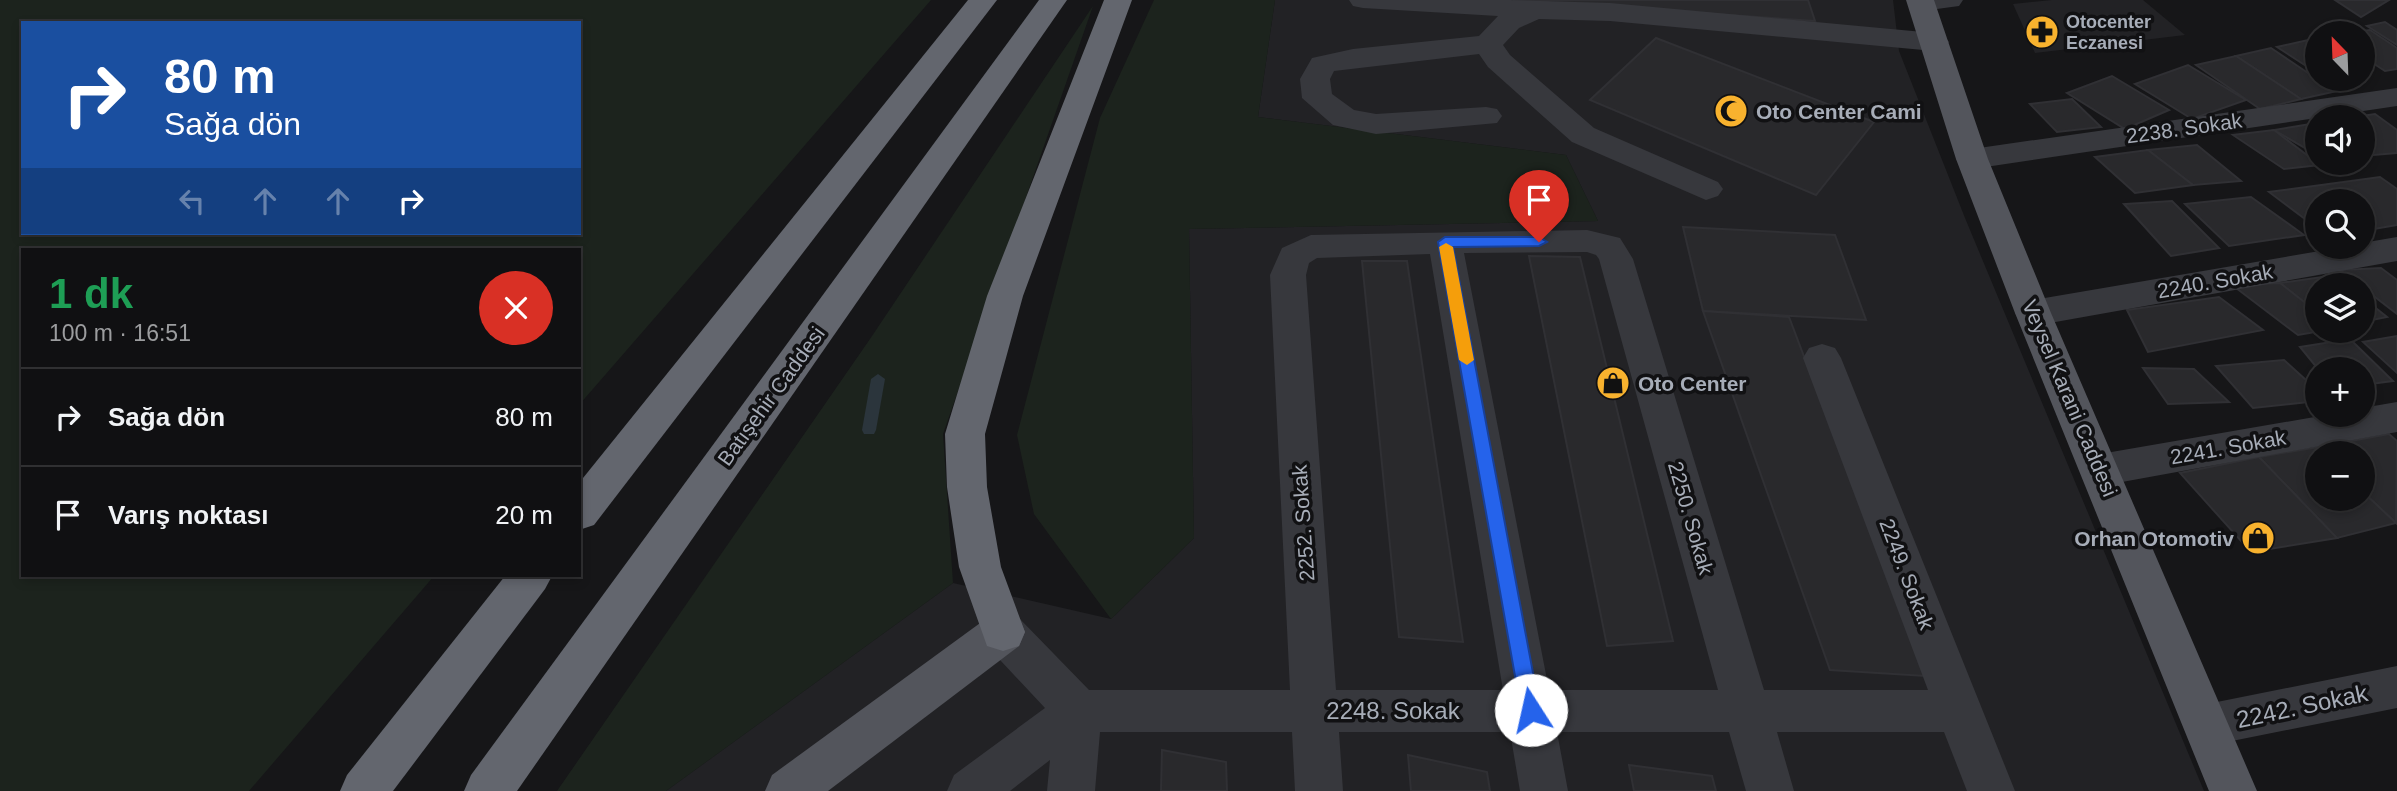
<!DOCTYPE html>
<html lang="tr">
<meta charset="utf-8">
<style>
:root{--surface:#101012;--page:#19191b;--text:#f1f3f6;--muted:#9c9d9f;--line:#303032}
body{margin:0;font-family:Helvetica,sans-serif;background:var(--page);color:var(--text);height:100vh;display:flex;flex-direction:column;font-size:26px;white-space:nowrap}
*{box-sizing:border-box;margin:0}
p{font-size:23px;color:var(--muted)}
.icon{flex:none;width:38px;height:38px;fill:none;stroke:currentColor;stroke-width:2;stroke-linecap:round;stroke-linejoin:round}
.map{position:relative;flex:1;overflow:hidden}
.side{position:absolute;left:21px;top:248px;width:560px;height:329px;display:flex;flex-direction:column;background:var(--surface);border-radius:0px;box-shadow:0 4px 10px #0003,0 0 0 2px var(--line)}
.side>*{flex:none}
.hud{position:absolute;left:21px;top:21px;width:560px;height:214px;border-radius:0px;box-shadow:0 4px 10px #0003,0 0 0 2px var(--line);background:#1a4fa0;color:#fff;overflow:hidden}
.needle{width:46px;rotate:337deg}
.tools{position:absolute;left:2305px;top:21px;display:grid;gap:14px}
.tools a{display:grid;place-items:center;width:70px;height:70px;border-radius:50%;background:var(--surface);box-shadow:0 4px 10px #0003,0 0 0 2px var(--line);font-size:35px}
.pin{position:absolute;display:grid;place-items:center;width:60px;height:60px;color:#fff;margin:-72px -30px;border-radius:50% 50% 50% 0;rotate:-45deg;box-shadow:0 0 7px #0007}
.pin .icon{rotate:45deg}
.me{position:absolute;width:77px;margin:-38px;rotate:350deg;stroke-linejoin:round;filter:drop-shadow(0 0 5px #0008)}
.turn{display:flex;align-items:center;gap:24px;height:147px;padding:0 28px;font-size:32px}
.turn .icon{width:91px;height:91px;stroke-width:2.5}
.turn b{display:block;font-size:49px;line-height:60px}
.lanes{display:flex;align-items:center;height:66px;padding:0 28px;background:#0003;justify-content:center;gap:35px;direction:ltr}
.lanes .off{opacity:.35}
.round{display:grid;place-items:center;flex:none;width:74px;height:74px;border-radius:37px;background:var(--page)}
.overview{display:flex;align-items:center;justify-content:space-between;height:119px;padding:0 28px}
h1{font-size:42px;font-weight:600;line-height:52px;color:#1e9e55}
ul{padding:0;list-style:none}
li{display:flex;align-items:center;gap:21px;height:98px;padding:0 28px;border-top:2px solid var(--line)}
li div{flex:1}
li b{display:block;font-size:26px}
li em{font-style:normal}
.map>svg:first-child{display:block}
</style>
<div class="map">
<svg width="2397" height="791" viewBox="0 0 2397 791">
<rect width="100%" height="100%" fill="#161618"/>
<!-- built -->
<g fill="#222225">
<path d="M 1275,0 L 1893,0 L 1899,51 L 1965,218 L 2204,791 L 666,791 L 953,583 L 1111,619 L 1194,538 L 1189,229 L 1598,221 L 1566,155 L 1258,117 Z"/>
<path d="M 2052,0 L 2143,0 L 2185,35 L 2035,53 L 2013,4 Z"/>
</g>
<!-- green -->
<g fill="#1c231d" fill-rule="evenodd">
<path d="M 0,0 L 931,0 L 579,405 L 579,250 L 23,250 L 23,576 L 434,576 L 249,791 L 0,791 ZM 23,23 L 579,23 L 579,233 L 23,233 Z"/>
<path d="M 1154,0 L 1275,0 L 1258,117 L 1566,155 L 1598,221 L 1189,229 L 1194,538 L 1111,619 L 1034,514 L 1017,435 L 1100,118 Z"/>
<path d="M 1093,6 L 943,434 L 953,583 L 666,791 L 557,791 L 870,339 Z"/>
</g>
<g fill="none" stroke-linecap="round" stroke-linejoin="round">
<!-- stream -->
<path fill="#2b353c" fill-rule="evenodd" d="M 878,374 L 885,379 L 876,430 L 874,434 L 864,434 L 862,430 L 871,379 Z"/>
</g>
<!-- building -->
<g fill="#29292c" stroke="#303034" stroke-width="2">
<path d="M 1513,0 L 1808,0 L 1815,21 Z"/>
<path d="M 2335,0 L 2389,0 L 2361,17 Z"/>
<path d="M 2385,22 L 2397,30 L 2397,45 L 2367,26 Z"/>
<path d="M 2370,30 L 2397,48 L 2397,69 L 2385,71 L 2362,56 L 2362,33 L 2348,33 Z"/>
<path d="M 1656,38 L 1874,122 L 1816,195 L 1590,100 Z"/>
<path d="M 2317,38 L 2317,73 L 2277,47 Z"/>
<path d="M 2271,48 L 2317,79 L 2337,91 L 2301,99 L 2236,56 Z"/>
<path d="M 2236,56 L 2301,99 L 2260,109 L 2196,65 Z"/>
<path d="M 2188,65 L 2246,100 L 2192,119 L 2135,84 Z"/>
<path d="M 2112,76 L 2169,110 L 2125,129 L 2067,93 Z"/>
<path d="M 2072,99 L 2101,127 L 2057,132 L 2030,104 Z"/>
<path d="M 2375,114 L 2397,130 L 2397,153 L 2362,156 L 2362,117 L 2355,117 Z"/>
<path d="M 2317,123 L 2317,155 L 2274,130 Z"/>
<path d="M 2274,130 L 2320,165 L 2284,169 L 2233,135 Z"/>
<path d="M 2197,145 L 2241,181 L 2193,185 L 2148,150 Z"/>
<path d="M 2148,150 L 2193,185 L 2135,193 L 2095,157 Z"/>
<path d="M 2380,177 L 2397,189 L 2397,225 L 2362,231 L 2362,201 L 2317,201 L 2317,228 L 2269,192 Z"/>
<path d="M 2251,197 L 2304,235 L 2229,246 L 2185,204 Z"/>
<path d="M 2172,201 L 2219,248 L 2171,256 L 2124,204 Z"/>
<path d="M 1683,227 L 1835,235 L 1866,320 L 1703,311 Z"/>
<path d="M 1529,256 L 1580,257 L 1673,641 L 1607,646 Z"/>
<path d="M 1362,261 L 1407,261 L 1463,642 L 1399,637 Z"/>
<path d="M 2381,268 L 2397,280 L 2397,314 L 2340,270 Z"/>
<path d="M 2336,275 L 2349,285 L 2317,285 L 2317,312 L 2280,283 Z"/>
<path d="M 2280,283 L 2317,312 L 2317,331 L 2321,331 L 2298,335 L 2232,285 Z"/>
<path d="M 2219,297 L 2263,330 L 2148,352 L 2127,310 Z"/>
<path d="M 2362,297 L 2387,317 L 2362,322 Z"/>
<path d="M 1703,311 L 1789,317 L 1925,676 L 1830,670 Z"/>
<path d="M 2397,336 L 2397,373 L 2363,342 Z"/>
<path d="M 2350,339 L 2393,381 L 2362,385 L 2362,369 L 2318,369 L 2300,347 Z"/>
<path d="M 2284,360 L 2317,390 L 2317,401 L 2253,408 L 2216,366 Z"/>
<path d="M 2143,368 L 2194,369 L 2229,402 L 2168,404 Z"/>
<path d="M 2389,434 L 2397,441 L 2396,523 L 2362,491 L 2362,453 L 2324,453 L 2318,447 Z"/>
<path d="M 2318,447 L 2324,453 L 2317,453 L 2317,499 L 2362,499 L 2362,491 L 2396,523 L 2337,538 L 2259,457 Z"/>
<path d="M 2259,457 L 2337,538 L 2251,552 L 2180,473 Z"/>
<path d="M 1162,750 L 1226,762 L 1227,791 L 1161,791 Z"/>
<path d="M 1408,755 L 1487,772 L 1490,791 L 1411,791 Z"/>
<path d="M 1629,765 L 1712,776 L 1716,791 L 1634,791 Z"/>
</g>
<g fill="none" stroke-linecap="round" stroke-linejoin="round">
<!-- minor -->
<g fill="#37383d" fill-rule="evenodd">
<path d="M 1349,0 L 1510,0 L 1610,3 L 1934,33 L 1944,36 L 1949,42 L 1944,48 L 1934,51 L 1610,21 L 1539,19 L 1519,28 L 1503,45 L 1510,55 L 1594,128 L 1718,182 L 1723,189 L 1718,196 L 1706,200 L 1572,142 L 1488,67 L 1479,54 L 1334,71 L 1330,79 L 1332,94 L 1354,110 L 1376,114 L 1486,107 L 1497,109 L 1502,116 L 1497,123 L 1376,134 L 1333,125 L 1302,98 L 1300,79 L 1312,58 L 1353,49 L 1479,36 L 1498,16 L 1363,8 L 1353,6 Z"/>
<path d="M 1910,0 L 1963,0 L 1959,6 L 1922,11 L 1912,9 L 1908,3 Z"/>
<path d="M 2397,88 L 2397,106 L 1972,169 L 1961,166 L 1956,159 L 1961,152 L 1972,149 Z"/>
<path d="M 1587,230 L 1620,238 L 1633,259 L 1764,690 L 1928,690 L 1803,358 L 1809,348 L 1822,344 L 1835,348 L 1841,358 L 2015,791 L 1967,791 L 1944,732 L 1777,732 L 1794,791 L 1746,791 L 1729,732 L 1557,732 L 1568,791 L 1520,791 L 1510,732 L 1339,732 L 1343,791 L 1295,791 L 1292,732 L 1100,732 L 1095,791 L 1047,791 L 1050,760 L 1010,791 L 947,791 L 954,775 L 1045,708 L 987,646 L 981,632 L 987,618 L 1003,613 L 1019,618 L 1089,690 L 1290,690 L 1270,275 L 1282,248 L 1311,235 ZM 1587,252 L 1596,255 L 1599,259 L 1718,690 L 1549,690 L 1464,253 ZM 1430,254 L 1503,690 L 1336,690 L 1306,275 L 1309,263 L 1317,258 Z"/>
<path d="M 2397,237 L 2397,261 L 2033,326 L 2020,322 L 2015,313 L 2020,304 L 2033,300 L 2343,247 L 2362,247 L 2362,243 Z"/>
<path d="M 2397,402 L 2397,432 L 2100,486 L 2086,481 L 2080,470 L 2086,459 L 2100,454 L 2326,415 L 2362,415 L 2362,408 Z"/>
<path d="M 2397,666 L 2397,708 L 2207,746 L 2190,740 L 2183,725 L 2190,710 L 2207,704 Z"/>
</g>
<!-- major -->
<g fill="#53555c" fill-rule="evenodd">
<path d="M 1906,0 L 1934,0 L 1988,159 L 2051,313 L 2257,791 L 2209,791 L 2015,313 L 1956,159 Z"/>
<path d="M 1003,613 L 1019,618 L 1025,632 L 1019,646 L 828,791 L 765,791 L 772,775 L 987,618 Z"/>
</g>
<!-- highway -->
<g fill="#63666e" fill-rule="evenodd">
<path d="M 968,0 L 997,0 L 594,525 L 579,530 L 579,483 Z"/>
<path d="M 1039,0 L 1067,0 L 517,791 L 464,791 L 471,775 Z"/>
<path d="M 1104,0 L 1132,0 L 1023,296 L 985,434 L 987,487 L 1001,567 L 1025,632 L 1019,646 L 1003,651 L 987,646 L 959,567 L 947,487 L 945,434 L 987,296 Z"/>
<path d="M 505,576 L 552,576 L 545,589 L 393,791 L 340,791 L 347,775 Z"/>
</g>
</g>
<!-- route -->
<path fill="#2563eb" stroke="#184099" stroke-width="2" d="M 1445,237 L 1539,237 L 1547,242 L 1539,246 L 1453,247 L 1540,710 L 1537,716 L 1531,719 L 1524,716 L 1521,710 L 1438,242 Z"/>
<!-- slow -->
<path fill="#f59e0b" d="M 1446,243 L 1453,247 L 1474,360 L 1467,365 L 1459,360 L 1439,247 Z"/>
<!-- icons -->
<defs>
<symbol id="pharmacy-disc" viewBox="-11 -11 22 22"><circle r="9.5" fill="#f8b22e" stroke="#111113"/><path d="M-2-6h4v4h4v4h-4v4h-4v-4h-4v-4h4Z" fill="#111"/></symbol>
<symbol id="mosque-disc" viewBox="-11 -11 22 22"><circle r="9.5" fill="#f8b22e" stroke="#111113"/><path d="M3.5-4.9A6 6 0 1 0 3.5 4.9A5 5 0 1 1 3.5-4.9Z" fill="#111"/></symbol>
<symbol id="shop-disc" viewBox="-11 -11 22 22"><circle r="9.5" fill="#f8b22e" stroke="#111113"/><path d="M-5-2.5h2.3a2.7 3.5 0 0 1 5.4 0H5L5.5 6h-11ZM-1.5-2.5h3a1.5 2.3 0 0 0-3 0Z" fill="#111"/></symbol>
</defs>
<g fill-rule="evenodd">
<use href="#pharmacy-disc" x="2023" y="13" width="38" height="38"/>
<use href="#mosque-disc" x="1712" y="92" width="38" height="38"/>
<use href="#shop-disc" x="1594" y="364" width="38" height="38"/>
<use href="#shop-disc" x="2239" y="519" width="38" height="38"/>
</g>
<g text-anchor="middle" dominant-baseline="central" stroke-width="7" stroke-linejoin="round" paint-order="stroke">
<!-- far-poi labels -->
<g font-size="18" font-weight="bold" fill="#a7adb8" stroke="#111113" text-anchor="start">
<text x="2066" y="22">Otocenter<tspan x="2066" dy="21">Eczanesi</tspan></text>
</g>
<!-- poi labels -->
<g font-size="21" font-weight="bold" fill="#a7adb8" stroke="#111113" text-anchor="start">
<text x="1756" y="111">Oto Center Cami</text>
<text x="1638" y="383">Oto Center</text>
<text x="2234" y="538" text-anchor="end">Orhan Otomotiv</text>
</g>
<!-- street labels -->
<g font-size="21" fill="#a7adb8" stroke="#111113">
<text transform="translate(2184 128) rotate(-8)">2238. Sokak</text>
<text transform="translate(2215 281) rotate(-10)">2240. Sokak</text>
<text transform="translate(771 396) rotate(-54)">Batışehir Caddesi</text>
<text transform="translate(2070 398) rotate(67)">Veysel Karani Caddesi</text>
<text transform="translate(2228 447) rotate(-10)">2241. Sokak</text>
<text transform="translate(1691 518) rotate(74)">2250. Sokak</text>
<text transform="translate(1303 523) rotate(-94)">2252. Sokak</text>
<text transform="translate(1907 574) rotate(69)">2249. Sokak</text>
</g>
<!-- near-street labels -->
<g font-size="24" fill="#a7adb8" stroke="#111113">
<text transform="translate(2302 706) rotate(-12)">2242. Sokak</text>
<text x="1393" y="710">2248. Sokak</text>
</g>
</g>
</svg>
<div class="tools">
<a><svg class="needle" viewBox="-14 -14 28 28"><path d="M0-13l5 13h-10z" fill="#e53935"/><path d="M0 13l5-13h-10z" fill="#9c9d9f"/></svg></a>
<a><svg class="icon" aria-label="sound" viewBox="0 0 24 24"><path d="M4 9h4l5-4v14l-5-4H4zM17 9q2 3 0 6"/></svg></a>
<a><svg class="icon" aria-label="search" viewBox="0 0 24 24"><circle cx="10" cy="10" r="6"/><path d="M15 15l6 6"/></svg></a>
<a><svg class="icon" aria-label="layers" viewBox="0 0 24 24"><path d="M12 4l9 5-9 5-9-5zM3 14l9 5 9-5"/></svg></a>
<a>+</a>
<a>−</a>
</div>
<div class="pin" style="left:1539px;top:242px;background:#d93025"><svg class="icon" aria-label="arrive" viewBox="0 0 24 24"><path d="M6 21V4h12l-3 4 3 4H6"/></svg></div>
<svg class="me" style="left:1531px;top:710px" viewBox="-20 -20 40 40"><circle r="19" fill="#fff"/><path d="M0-13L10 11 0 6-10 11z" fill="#2563eb"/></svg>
<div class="hud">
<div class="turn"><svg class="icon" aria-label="right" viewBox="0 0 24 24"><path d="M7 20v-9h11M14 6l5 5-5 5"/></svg><div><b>80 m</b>Sağa dön</div></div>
<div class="lanes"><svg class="icon off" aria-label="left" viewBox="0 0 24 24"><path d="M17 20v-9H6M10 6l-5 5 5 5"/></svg><svg class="icon off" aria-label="ahead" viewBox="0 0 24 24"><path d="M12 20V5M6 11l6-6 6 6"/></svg><svg class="icon off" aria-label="ahead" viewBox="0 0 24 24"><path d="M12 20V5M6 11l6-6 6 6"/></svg><svg class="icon" aria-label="right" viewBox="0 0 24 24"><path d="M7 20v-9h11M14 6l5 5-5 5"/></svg></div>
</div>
<section class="side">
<div class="overview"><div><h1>1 dk</h1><p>100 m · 16:51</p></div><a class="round" style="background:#d93025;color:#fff"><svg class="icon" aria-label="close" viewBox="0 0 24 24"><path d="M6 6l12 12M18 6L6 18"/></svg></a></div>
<ul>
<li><svg class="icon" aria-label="right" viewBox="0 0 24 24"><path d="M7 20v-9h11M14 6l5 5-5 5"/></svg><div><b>Sağa dön</b></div><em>80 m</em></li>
<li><svg class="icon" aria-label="arrive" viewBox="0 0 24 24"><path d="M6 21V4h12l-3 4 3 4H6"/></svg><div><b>Varış noktası</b></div><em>20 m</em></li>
</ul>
</section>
</div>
